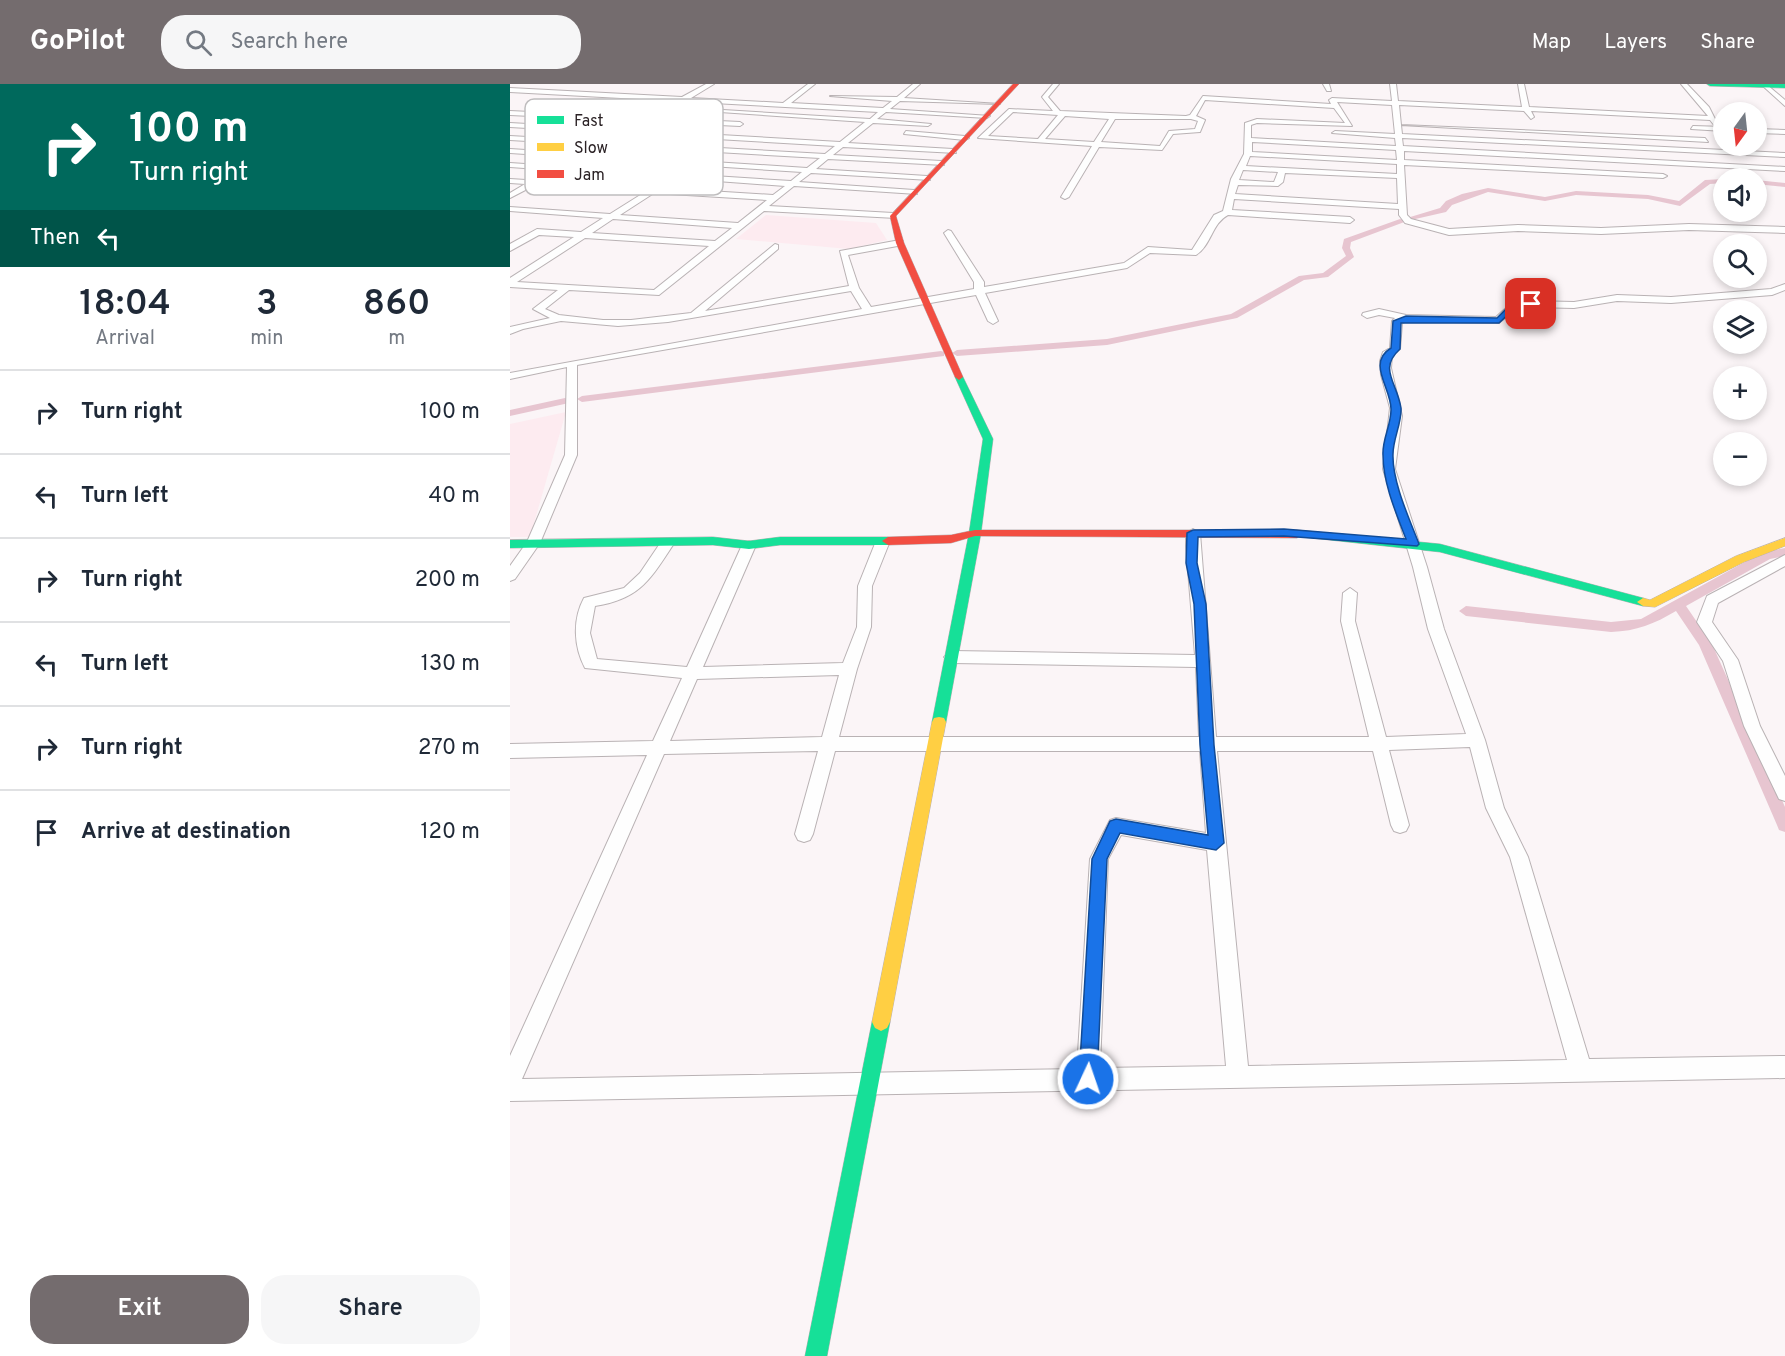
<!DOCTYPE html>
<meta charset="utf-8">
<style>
:root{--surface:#fff;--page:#f6f6f7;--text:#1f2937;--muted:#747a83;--line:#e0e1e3;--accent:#746c6e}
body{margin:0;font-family:Overpass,sans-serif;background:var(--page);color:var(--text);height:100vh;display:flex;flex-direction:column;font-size:22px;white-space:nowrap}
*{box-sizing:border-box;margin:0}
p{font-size:20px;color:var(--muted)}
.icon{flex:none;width:33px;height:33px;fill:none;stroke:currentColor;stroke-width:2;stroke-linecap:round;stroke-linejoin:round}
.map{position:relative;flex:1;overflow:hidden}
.sheet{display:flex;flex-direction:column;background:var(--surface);width:510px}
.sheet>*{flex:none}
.banner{background:#00695c;color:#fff;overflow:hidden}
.needle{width:39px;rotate:195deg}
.controls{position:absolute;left:1203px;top:18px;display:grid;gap:12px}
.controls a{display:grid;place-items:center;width:54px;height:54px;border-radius:50%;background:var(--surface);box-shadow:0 3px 9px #0003;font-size:30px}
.pin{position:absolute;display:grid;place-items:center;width:51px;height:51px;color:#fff;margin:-26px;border-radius:12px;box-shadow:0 3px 9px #0006}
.me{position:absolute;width:66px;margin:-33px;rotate:3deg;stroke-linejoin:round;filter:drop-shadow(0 0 4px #0008)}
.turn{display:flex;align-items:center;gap:21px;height:126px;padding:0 30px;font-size:27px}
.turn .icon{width:78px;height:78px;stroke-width:2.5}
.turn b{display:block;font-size:42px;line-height:51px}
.then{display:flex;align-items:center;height:57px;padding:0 30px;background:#0003;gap:12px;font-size:22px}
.eta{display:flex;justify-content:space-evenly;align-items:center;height:102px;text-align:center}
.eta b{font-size:36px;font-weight:600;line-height:42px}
.button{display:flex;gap:12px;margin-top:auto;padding:12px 30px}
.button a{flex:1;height:69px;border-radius:24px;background:var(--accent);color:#fff;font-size:24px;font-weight:600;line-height:69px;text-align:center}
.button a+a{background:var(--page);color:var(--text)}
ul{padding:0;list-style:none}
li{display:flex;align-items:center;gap:18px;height:84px;padding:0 30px;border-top:2px solid var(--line)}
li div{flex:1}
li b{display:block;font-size:22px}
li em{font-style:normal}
header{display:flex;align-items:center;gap:36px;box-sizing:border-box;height:84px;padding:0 30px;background:var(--accent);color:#fff}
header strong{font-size:28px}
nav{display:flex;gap:33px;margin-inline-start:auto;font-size:21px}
.search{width:420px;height:54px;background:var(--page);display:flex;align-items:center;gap:15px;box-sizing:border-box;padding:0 21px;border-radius:24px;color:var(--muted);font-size:22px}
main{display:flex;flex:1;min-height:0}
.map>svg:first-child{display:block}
</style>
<header>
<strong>GoPilot</strong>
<div class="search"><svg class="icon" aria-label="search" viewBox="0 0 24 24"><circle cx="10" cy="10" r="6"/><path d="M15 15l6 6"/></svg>Search here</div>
<nav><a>Map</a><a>Layers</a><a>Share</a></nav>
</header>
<main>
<section class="sheet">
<div class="banner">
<div class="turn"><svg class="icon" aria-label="right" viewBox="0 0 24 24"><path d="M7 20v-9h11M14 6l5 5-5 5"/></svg><div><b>100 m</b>Turn right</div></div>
<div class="then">Then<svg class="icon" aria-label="left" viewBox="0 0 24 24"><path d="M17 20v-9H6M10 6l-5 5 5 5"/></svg></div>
</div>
<div class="eta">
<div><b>18:04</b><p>Arrival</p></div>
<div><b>3</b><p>min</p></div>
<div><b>860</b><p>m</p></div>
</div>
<ul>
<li><svg class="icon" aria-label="right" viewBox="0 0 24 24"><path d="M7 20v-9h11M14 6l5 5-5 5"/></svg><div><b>Turn right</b></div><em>100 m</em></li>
<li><svg class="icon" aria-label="left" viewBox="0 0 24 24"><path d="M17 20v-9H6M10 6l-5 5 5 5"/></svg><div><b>Turn left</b></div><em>40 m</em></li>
<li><svg class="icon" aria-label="right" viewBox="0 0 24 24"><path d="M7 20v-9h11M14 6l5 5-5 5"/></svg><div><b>Turn right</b></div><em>200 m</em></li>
<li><svg class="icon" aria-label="left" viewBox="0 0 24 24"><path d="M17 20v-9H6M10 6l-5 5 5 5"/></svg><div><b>Turn left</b></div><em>130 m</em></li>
<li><svg class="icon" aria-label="right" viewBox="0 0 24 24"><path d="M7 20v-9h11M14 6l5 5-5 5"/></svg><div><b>Turn right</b></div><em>270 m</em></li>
<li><svg class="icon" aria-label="arrive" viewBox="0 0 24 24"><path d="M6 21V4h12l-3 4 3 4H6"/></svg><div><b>Arrive at destination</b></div><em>120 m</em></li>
</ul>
<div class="button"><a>Exit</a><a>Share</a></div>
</section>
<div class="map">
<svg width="1275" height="1272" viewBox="0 0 1275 1272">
<rect width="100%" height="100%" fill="#fbf5f7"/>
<!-- built -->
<g fill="#fdebf0">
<path d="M 256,131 L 366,139 L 377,156 L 339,165 L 226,155 Z"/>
<path d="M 56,328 L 20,453 L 0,453 L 0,340 Z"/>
</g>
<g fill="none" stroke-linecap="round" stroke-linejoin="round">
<!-- canal -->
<g fill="#e7c5d0" fill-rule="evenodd">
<path d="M 1214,95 L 1214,99 L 1200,100 L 1170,122 L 1138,115 L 1066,111 L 1035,117 L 978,108 L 942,121 L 936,128 L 901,136 L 897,134 L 930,124 L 936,117 L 952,110 L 978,104 L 1035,113 L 1066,107 L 1138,111 L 1169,117 L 1195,96 Z"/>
<path d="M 1246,96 L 1275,99 L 1275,103 L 1246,100 Z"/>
<path d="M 890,135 L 897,137 L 841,158 L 840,164 L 844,173 L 818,193 L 794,196 L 727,234 L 597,261 L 447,272 L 442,269 L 447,266 L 597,255 L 721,230 L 789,192 L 813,189 L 836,172 L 832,164 L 834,155 Z"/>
<path d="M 431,267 L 434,268 L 434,272 L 72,318 L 67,315 L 72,312 Z"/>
<path d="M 55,314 L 60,317 L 59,319 L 0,332 L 0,326 Z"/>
<path d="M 1275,464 L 1275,472 L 1260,475 L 1176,522 L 1202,560 L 1275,723 L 1275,748 L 1269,746 L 1267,741 L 1189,561 L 1166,527 C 1144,540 1127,547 1101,548 L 956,532 L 949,527 L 956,522 L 1101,538 L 1131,535 L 1253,468 Z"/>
</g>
<defs>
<g id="street">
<path d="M 196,0 L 204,0 L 181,14 L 273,19 L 298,0 L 305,0 L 281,19 L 373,24 L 382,17 L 320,12 L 387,13 L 403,0 L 410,0 L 394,14 L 490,20 L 390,17 L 380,25 L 480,32 L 477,34 L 376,28 L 367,35 L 421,40 L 418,42 L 363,39 L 338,59 L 443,65 L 446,69 L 333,63 L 323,71 L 431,77 L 434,81 L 318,75 L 306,85 L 417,92 L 420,96 L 301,89 L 289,98 L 404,106 L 407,110 L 284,102 L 259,122 L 383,129 L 386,134 L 254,127 L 149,211 L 59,206 L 35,225 L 49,231 L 93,236 L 121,236 L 181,229 L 265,160 L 268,161 L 268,165 L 195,227 L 339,202 L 330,167 L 390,156 L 393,157 L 393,161 L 338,171 L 349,204 L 361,223 L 464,205 L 464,198 L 434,149 L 438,146 L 441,147 L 474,198 L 474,203 L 614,179 L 638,163 L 682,166 L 704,131 L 713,127 L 721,95 L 734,70 L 735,39 L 747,35 L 835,39 L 824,24 L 695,16 L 686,32 L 695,36 L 690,48 L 663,50 L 652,66 L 589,63 L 559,113 L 555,115 L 551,113 L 582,62 L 468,54 L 499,25 L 543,27 L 532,13 L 543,0 L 549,0 L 538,13 L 550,27 L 676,32 L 680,31 L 693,12 L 821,20 L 819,16 L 822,14 L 882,17 L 880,0 L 886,0 L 888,17 L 1012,23 L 1008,0 L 1014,0 L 1019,23 L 1198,32 L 1171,0 L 1177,0 L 1199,23 L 1208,41 L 1204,41 L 1200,36 L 1021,27 L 1024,33 L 1021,35 L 1014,27 L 889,21 L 891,41 L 1195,54 L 1198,58 L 891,41 L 892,50 L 1275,69 L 1275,73 L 892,54 L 893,62 L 1275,83 L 1275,87 L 894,67 L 894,76 L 1153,90 L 1157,92 L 1153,94 L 894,81 L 897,131 L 901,135 L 939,145 L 1008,141 L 1091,144 L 1179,140 L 1275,143 L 1275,149 L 1179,146 L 1091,150 L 1008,147 L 939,151 L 895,139 L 889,131 L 889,125 L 724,115 L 722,126 L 840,133 L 844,136 L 840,139 L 718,131 C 702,139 701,162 686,171 L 640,169 L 617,184 L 475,209 L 488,237 L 483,240 L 478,237 L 466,211 L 67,281 L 67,371 L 30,459 L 5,495 L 0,497 L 0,482 L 17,458 L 55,371 L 57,283 L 0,295 L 0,289 L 352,225 L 341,207 L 158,238 L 108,242 L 51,237 L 13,245 L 0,250 L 0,243 L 40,234 L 23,225 L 48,206 L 0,203 L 0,194 L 64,153 L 29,151 L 0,167 L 0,160 L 27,145 L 71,148 L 93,134 L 0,127 L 0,123 L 100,130 L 135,108 L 25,101 L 0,114 L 0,109 L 15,100 L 0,99 L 0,95 L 141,104 L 157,94 L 0,83 L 0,79 L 163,90 L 168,88 L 172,90 L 281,97 L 292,88 L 0,69 L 0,65 L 297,84 L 310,74 L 0,56 L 0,52 L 315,70 L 325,62 L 0,43 L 0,39 L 330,58 L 355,38 L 210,28 L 213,26 L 360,35 L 368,28 L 0,8 L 0,4 L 172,13 ZM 827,18 L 882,21 L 885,50 L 825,47 L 822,49 L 885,54 L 886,62 L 741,54 L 741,41 L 747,39 L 842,42 ZM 503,28 L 548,31 L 528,55 L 478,52 ZM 555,32 L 599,35 L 584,58 L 535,55 ZM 605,35 L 681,35 L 688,37 L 685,45 L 659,47 L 650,62 L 591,58 ZM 742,58 L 886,66 L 887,76 L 742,68 ZM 740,72 L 887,80 L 887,90 L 736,82 ZM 733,86 L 768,88 L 764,98 L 729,96 ZM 775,89 L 887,94 L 888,120 L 725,110 L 728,101 L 768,102 L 773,98 ZM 166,94 L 275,102 L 263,111 L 151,104 ZM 144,109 L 257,116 L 228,139 L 110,131 ZM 103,135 L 222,144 L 205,157 L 82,149 ZM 75,154 L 199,162 L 144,206 L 7,198 Z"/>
<path d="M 813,0 L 819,0 L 821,7 L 817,7 Z"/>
<path d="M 1256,0 L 1275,16 L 1275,22 L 1254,3 Z"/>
<path d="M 0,27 L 230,38 L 233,40 L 230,42 L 0,31 Z"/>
<path d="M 1183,42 L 1214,43 L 1214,47 L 1181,45 Z"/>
<path d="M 1246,45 L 1275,46 L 1275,50 L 1246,49 Z"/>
<path d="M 396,47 L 455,52 L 459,54 L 455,56 L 394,50 Z"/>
<path d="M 1275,200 L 1275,206 L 1262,211 L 1161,219 L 1107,217 L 1064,224 L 1021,223 L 1002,228 L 989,239 L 897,237 L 892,239 L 890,265 L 882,271 L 881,284 L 892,332 L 885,385 L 917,483 L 934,545 L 975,656 L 994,724 L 1018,773 L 1079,975 L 1275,972 L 1275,994 L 0,1017 L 0,972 L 137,671 L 0,674 L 0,660 L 143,657 L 172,594 L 75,584 C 64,563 62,536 74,514 L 114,504 L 130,489 L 153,455 L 163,455 L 165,458 C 141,494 131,515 85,522 L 80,549 L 87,575 L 177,583 L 232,461 L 239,457 L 246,461 L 193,583 L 333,579 L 347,543 L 348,502 L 366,457 L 368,454 L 378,454 L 380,457 L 362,502 L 361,543 L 347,585 L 329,653 L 689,653 L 686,583 L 442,579 L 434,573 L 442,567 L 685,571 L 676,462 L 676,449 L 683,445 L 690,449 L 706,653 L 859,653 L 831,537 L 833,509 L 840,504 L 847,509 L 845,537 L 876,653 L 956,650 L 918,545 L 903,483 L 873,385 L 880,324 L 871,291 L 870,277 L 873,268 L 880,264 L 882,237 L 885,234 L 869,231 L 857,234 L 852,231 L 853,229 L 869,225 L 896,231 L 986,233 L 996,224 L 1021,217 L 1064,218 L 1107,211 L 1161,213 L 1261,205 ZM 329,591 L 312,653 L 160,657 L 187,595 ZM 960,663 L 976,724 L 1000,773 L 1057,976 L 738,982 L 707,667 L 863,667 L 881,741 L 884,747 L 890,749 L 896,747 L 899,741 L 879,666 ZM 308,667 L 285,750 L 288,756 L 294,758 L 300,756 L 303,750 L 325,667 L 690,667 L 696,749 L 606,734 L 600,736 L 580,775 L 567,985 L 12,995 L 154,670 ZM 611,751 L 697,766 L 716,982 L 590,984 L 598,775 Z"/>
<path d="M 1275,471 L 1275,482 L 1208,519 L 1202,538 L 1228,576 L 1250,642 L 1275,692 L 1275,717 L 1269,715 L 1234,642 L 1213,577 L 1187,538 L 1197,512 Z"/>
</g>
<g id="fast">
<path d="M 1197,0 L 1275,0 L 1275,4 L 1200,2 Z"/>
<path d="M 449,290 L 453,293 L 483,355 L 471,449 L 436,638 L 434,642 L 424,642 L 422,638 L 459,449 L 473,355 L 445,293 Z"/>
<path d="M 787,446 L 930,460 L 1133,514 L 1139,518 L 1133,522 L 930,468 L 783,452 L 783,448 Z"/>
<path d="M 203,453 L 239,457 L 270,453 L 378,453 L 384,457 L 378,461 L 270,461 L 239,465 L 203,461 L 0,464 L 0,456 Z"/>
<path d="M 371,929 L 377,932 L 380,938 L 317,1272 L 295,1272 L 362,938 L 365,932 Z"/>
</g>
<g id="slow">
<path d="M 1275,454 L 1275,462 L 1234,478 L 1145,523 L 1133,522 L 1127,518 L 1133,514 L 1140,516 L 1226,472 Z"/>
<path d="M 429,633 L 434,634 L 436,638 L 380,938 L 377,944 L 371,947 L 365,944 L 362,938 L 422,638 L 424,634 Z"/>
</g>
<g id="jam">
<path d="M 503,0 L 509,0 L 386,132 L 394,159 L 453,293 L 449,296 L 445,293 L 386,159 L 380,132 Z"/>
<path d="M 465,446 L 787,446 L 793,450 L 787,454 L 465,452 L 441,459 L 378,461 L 372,457 L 378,453 L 441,451 Z"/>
</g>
</defs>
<!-- street casing -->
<use href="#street" stroke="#b9b2b4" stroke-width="2"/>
<!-- fast casing -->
<use href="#fast" stroke="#b9b2b4" stroke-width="1"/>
<!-- slow casing -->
<use href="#slow" stroke="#b9b2b4" stroke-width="1"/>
<!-- jam casing -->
<use href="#jam" stroke="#b9b2b4" stroke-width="1"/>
<!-- street -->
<use href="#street" fill="#fefefe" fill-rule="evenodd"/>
<!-- fast -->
<use href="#fast" fill="#16e098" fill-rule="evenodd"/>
<!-- slow -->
<use href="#slow" fill="#ffcf43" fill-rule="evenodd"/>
<!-- jam -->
<use href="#jam" fill="#f24e42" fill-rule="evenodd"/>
</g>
<!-- route -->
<path fill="#1a73e8" stroke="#114b97" stroke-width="1.5" d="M 1021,218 L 1023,222 L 1002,227 L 989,239 L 891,239 L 890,265 C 868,285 887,298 891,324 C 892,338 883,355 883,370 C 882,397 899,434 909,460 L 907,462 L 774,452 L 688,453 L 687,479 L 696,520 L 704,661 L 714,759 L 706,766 L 610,749 L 597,775 L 587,995 L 585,1002 L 578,1005 L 572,1002 L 569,995 L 582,775 L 600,737 L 606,735 L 698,751 L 690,661 L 684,520 L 676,479 L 677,449 L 683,446 L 774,445 L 896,455 C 886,429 873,399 873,371 C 872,356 881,341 881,326 C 882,305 856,279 881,264 L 883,237 L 896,232 L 987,234 L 997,224 Z"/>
<!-- legend -->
<rect x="15" y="15" width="198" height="96" rx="9" fill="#fff" stroke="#bfbdbe" stroke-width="1.5"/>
<rect x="27" y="32" width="27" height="8" fill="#16e098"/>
<rect x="27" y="59" width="27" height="8" fill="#ffcf43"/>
<rect x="27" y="86" width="27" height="8" fill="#f24e42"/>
<g font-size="16" fill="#2b2225">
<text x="64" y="42">Fast</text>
<text x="64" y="69">Slow</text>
<text x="64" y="96">Jam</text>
</g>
</svg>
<div class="controls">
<a><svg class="needle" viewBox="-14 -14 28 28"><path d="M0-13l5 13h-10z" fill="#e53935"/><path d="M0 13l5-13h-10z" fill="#747a83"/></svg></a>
<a><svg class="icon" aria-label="sound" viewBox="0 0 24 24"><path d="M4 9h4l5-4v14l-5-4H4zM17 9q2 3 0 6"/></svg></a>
<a><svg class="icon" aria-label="search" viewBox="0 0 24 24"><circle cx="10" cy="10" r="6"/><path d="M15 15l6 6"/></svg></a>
<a><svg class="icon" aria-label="layers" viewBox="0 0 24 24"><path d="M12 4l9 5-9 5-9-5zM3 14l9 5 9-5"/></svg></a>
<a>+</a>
<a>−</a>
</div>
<div class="pin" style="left:1021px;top:220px;background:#d93025"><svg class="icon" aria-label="arrive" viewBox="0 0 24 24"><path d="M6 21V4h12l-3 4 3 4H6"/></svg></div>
<svg class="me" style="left:578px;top:995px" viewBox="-20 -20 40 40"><circle r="17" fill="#1a73e8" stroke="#fff" stroke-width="3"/><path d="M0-11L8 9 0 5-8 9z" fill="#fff"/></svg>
</div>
</main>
